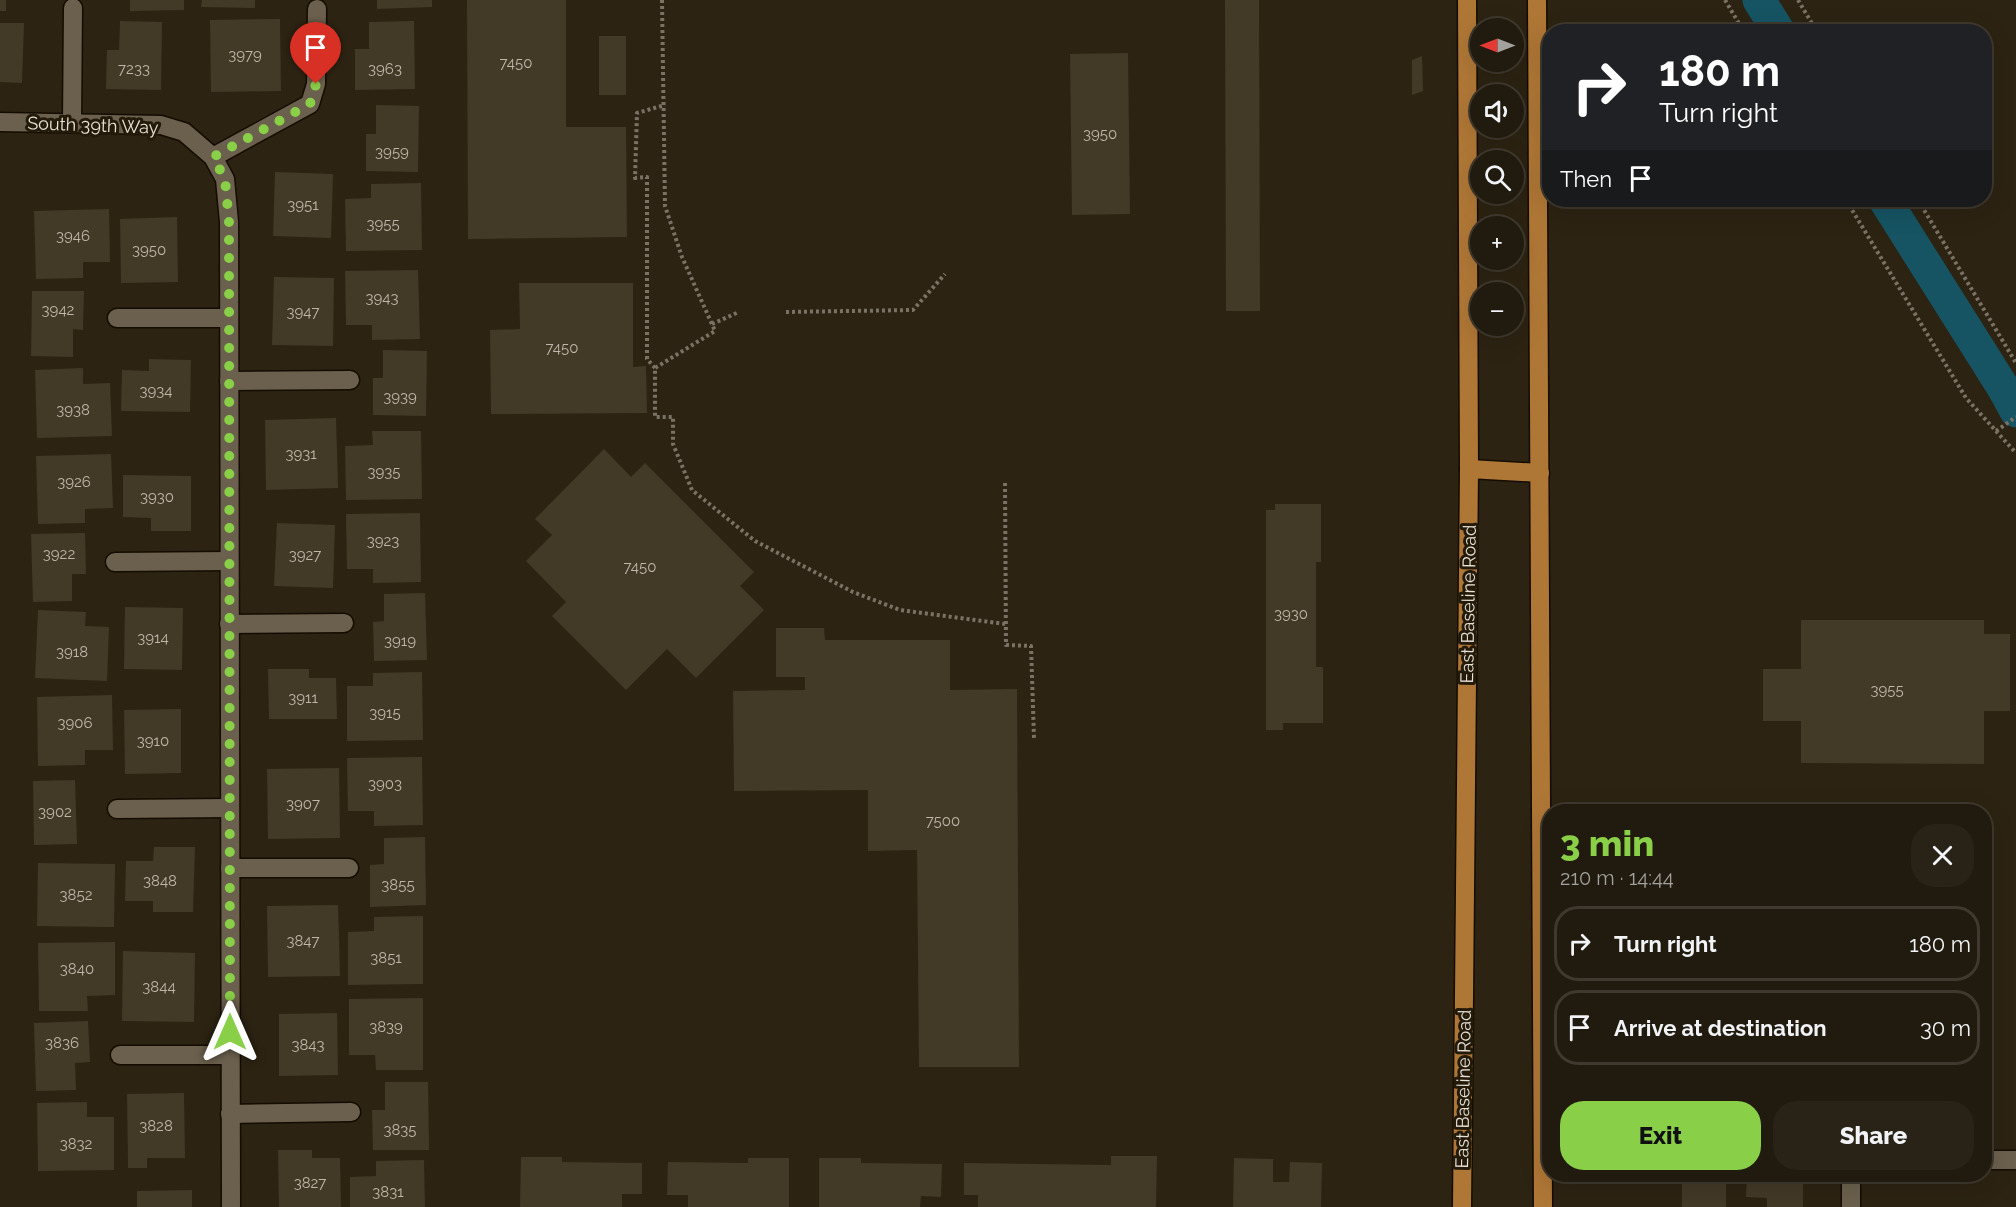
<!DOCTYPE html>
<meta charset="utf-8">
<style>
:root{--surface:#211a0e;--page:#292317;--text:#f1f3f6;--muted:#a2a19e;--line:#3e382e;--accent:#89cf48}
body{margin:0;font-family:Raleway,sans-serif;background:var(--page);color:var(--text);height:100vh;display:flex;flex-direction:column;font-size:22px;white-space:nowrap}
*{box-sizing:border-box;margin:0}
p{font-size:20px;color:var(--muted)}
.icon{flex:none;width:33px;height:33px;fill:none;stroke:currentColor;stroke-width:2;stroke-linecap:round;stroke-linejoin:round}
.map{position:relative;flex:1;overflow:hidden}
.sheet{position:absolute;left:1542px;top:804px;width:450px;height:378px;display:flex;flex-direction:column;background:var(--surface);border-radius:24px;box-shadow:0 6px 24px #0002,0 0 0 2px var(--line)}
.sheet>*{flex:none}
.hud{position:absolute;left:1542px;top:24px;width:450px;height:183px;border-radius:24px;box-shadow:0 6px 24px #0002,0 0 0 2px var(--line);background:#202124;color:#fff;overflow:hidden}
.needle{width:39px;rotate:270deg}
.buttons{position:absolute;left:1470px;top:18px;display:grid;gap:12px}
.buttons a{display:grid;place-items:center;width:54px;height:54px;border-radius:50%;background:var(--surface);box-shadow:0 6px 24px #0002,0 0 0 2px var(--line);font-size:30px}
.pin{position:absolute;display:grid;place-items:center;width:51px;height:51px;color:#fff;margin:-62px -26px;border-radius:50% 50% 50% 0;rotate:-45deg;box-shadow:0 0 6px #0007}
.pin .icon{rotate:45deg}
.me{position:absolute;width:66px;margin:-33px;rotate:0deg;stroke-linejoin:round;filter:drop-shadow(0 0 4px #0008)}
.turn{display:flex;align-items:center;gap:21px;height:126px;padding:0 18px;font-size:27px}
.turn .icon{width:78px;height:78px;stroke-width:2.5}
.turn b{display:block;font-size:42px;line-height:51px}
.then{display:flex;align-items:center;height:57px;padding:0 18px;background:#0003;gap:12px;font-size:22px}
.round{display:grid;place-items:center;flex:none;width:63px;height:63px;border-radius:24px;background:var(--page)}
.overview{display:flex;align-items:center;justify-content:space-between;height:102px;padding:0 18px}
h1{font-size:36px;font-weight:800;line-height:45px;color:var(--accent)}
.primary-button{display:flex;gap:12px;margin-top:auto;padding:12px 18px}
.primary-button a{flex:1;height:69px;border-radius:24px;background:var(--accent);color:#111;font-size:24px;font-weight:800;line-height:69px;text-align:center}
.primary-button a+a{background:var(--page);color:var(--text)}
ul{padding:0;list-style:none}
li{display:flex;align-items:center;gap:18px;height:75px;margin:0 12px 9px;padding:0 6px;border:3px solid var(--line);border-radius:24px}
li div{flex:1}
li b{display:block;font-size:22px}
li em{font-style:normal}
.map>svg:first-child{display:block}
</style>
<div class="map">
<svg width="2016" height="1207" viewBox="0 0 2016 1207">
<rect width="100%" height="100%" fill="#2c2312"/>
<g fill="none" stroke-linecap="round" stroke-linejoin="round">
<!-- canal -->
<g stroke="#165463" stroke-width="33">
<path d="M 1759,0 L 1779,32"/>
<path d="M 1885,200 L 2004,389 L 2016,411"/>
</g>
</g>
<!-- building -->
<g fill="#433927">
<rect x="0" y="0" width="6" height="11"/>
<path d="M 130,0 L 184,0 L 184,10 L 130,11 Z"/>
<path d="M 202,0 L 255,0 L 255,8 L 201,7 Z"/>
<path d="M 377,0 L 432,0 L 432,7 L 377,9 Z"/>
<path d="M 467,0 L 566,0 L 566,127 L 626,127 L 627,237 L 468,239 Z"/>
<path d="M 1225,0 L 1259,0 L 1260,311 L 1226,311 Z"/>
<path d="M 280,19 L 281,91 L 211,92 L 210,20 Z"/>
<path d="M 120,21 L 162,22 L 161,90 L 106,89 L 107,50 L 119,50 Z"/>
<path d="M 414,21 L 415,89 L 355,90 L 355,49 L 369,49 L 369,22 Z"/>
<path d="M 0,23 L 24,23 L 22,83 L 0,82 Z"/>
<rect x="599" y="36" width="27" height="59"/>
<path d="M 1128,53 L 1130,214 L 1072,215 L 1070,54 Z"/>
<path d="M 1422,56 L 1423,91 L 1412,95 L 1412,60 Z"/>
<path d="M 376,105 L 419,106 L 418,172 L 366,171 L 366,134 L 376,134 Z"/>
<path d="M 275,172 L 333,174 L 331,238 L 273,236 Z"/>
<path d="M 421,183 L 422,250 L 346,251 L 345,199 L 371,198 L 371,184 Z"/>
<path d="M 109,209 L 110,262 L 83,262 L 83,278 L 36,279 L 34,211 Z"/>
<path d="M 177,217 L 178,282 L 121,283 L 120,219 Z"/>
<path d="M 418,270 L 420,339 L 372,340 L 372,325 L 346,325 L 345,271 Z"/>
<path d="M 274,277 L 334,278 L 333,346 L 272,345 Z"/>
<path d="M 519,283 L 633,283 L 633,367 L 646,366 L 647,413 L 491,414 L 490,330 L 520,329 Z"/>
<path d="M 32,291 L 84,291 L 83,330 L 73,329 L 73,357 L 31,356 Z"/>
<path d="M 383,350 L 427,351 L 426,416 L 373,415 L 373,378 L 383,378 Z"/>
<path d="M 149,359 L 191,360 L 190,412 L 121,411 L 122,370 L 149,371 Z"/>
<path d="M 83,368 L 83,384 L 110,383 L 112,436 L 37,438 L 35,370 Z"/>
<path d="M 336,418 L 338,488 L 266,490 L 265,420 Z"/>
<path d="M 372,431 L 421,431 L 422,499 L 346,500 L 345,446 L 373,445 Z"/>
<path d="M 604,449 L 631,477 L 645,463 L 754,572 L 740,586 L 764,610 L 696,678 L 667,649 L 626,690 L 552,616 L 566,602 L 526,561 L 552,535 L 535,519 Z"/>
<path d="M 111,454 L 113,508 L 85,509 L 85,523 L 38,524 L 36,456 Z"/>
<path d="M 123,475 L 191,476 L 191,531 L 151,531 L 151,518 L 123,517 Z"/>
<path d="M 1275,504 L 1321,504 L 1321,562 L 1316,562 L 1316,667 L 1323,667 L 1323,723 L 1283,723 L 1283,730 L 1266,730 L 1266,510 L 1275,510 Z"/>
<path d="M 420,513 L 421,582 L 373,583 L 373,569 L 347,569 L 346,514 Z"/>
<path d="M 277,523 L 335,525 L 333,588 L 274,586 Z"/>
<path d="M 85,533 L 86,574 L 72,574 L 72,601 L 33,602 L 31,534 Z"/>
<path d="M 425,593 L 427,660 L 374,661 L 373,622 L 384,621 L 384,594 Z"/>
<path d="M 125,607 L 183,608 L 182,670 L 124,669 Z"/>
<path d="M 38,610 L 86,612 L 85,626 L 109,627 L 107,681 L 35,678 Z"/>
<path d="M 1801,620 L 1984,620 L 1984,634 L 2010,634 L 2010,711 L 1984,711 L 1984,764 L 1801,763 L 1801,721 L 1763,721 L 1763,669 L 1801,669 Z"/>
<path d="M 776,628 L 824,628 L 825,640 L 950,640 L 950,690 L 1017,689 L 1019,1067 L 919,1067 L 917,850 L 868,851 L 868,790 L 734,791 L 733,691 L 805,690 L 805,677 L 776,677 Z"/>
<path d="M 268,669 L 309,669 L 309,678 L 336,678 L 337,719 L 269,719 Z"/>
<path d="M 422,672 L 423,740 L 347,741 L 347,686 L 373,686 L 373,673 Z"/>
<path d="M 112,695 L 113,750 L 85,750 L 85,765 L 38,766 L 37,697 Z"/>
<path d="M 181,709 L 181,773 L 125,774 L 124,710 Z"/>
<path d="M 422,757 L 423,825 L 374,826 L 374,811 L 348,811 L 347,758 Z"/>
<path d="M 339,768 L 340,838 L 268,839 L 267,769 Z"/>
<path d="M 75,780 L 77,844 L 34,845 L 33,781 Z"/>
<path d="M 425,837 L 426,905 L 370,907 L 370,865 L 384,864 L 384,838 Z"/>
<path d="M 154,847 L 195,847 L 193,912 L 153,912 L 153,901 L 125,901 L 126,861 L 153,861 Z"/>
<path d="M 38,863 L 115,864 L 114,927 L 37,926 Z"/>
<path d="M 338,905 L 340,976 L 268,977 L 267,906 Z"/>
<path d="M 423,916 L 423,984 L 348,985 L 348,932 L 374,931 L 374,917 Z"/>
<path d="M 115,942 L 115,995 L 87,996 L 88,1011 L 39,1011 L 38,943 Z"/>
<path d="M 123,951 L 195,953 L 194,1022 L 122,1021 Z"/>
<path d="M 423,998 L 423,1070 L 376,1070 L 375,1055 L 349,1055 L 349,999 Z"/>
<path d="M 337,1013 L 338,1075 L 279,1076 L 279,1014 Z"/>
<path d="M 88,1021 L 90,1062 L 75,1063 L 76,1090 L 36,1091 L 34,1023 Z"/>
<path d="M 385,1082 L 428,1082 L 429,1150 L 373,1150 L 372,1110 L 385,1110 Z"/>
<path d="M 184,1093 L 185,1158 L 147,1158 L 147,1168 L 128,1168 L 127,1094 Z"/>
<path d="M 87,1102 L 87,1117 L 114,1117 L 114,1170 L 38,1171 L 37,1103 Z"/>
<path d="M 278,1150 L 312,1150 L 312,1158 L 340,1158 L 341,1207 L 279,1207 Z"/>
<path d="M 1111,1156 L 1157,1156 L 1156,1207 L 978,1207 L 978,1195 L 964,1195 L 964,1163 L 1111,1165 Z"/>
<path d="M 521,1157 L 562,1157 L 562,1162 L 642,1163 L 642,1194 L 622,1194 L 622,1207 L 520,1207 Z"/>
<path d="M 748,1158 L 789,1158 L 789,1207 L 688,1207 L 688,1195 L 667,1195 L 668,1162 L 748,1163 Z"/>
<path d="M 819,1158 L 861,1158 L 861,1163 L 942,1164 L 941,1197 L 921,1196 L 920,1207 L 819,1207 Z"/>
<path d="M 1234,1158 L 1273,1159 L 1273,1182 L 1289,1182 L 1290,1162 L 1322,1163 L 1321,1207 L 1233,1207 Z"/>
<path d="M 424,1160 L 425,1207 L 350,1207 L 350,1177 L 376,1176 L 376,1161 Z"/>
<rect x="1682" y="1174" width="44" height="33"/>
<path d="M 1747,1174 L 1803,1174 L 1803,1207 L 1767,1207 L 1767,1198 L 1746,1197 Z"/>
<path d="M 192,1190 L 192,1207 L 137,1207 L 137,1191 Z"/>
</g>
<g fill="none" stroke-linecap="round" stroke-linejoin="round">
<defs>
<g id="service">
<path d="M 72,122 L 73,8"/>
<path d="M 213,157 L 310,104 L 316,84 L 317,9"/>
<path d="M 117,318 L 229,318"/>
<path d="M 229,381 L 350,380"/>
<path d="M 115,562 L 229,561"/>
<path d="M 229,624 L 344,623"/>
<path d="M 117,809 L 229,808"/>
<path d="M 230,868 L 349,868"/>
<path d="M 120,1055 L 230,1055"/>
<path d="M 230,1114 L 351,1112"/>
</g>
<g id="minor">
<path d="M 0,122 L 161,125 L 184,132 L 213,157 L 225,179 L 229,222 L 231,1207"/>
<path d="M 1984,1160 L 2016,1160"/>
<path d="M 1851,1174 L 1851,1207"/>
</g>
<g id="primary">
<path d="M 1537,0 L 1543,1207"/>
<path d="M 1469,469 L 1540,473"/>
<path d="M 1462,1207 L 1469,469 L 1467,0"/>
</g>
</defs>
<!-- service casing -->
<use href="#service" stroke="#150c00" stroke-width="21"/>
<!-- minor casing -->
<use href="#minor" stroke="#150c00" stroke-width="21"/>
<!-- primary casing -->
<use href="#primary" stroke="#150c00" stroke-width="21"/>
<!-- path -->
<g stroke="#7a7264" stroke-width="4" stroke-dasharray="3 3" stroke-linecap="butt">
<path d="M 662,0 L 665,206 L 682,257 L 715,331 L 655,368 L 655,417 L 673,417 L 673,444 L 692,490 L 755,541 L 853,592 L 900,610 L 1005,624"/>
<path d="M 1725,0 L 1744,32"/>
<path d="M 1798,0 L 1817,32"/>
<path d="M 1846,200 L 1966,398 L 2016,453"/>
<path d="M 1918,200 L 2016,363"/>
<path d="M 786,312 L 913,310 L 945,274"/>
<path d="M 712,324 L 739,312"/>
<path d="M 655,368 L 647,359 L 647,177 L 635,178 L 637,113 L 665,105"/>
<path d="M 1996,431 L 2016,417"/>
<path d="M 1005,483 L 1006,645 L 1031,646 L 1034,738"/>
</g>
<!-- service -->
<use href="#service" stroke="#6b604d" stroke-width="18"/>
<!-- minor -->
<use href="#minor" stroke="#6b604d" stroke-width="18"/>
<!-- primary -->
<use href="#primary" stroke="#af7736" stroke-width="18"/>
</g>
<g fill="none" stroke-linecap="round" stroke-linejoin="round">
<!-- route -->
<path stroke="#89cf48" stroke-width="10" stroke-dasharray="0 18" d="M 230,1032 L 229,222 L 225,179 L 213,157 L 310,104 L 316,84"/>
</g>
<g text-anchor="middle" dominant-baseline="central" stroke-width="6" stroke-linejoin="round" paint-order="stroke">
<!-- number labels -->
<g font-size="15" fill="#beb7aa">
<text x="245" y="55">3979</text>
<text x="516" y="63">7450</text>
<text x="134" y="69">7233</text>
<text x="385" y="69">3963</text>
<text x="1100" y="134">3950</text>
<text x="392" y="152">3959</text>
<text x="303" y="205">3951</text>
<text x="383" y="224">3955</text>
<text x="73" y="236">3946</text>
<text x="149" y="250">3950</text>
<text x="382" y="298">3943</text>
<text x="58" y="310">3942</text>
<text x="303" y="312">3947</text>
<text x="562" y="348">7450</text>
<text x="156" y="391">3934</text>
<text x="400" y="397">3939</text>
<text x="73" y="410">3938</text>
<text x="301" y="454">3931</text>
<text x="384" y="472">3935</text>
<text x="74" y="482">3926</text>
<text x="157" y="497">3930</text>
<text x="383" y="541">3923</text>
<text x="59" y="554">3922</text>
<text x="305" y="555">3927</text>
<text x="640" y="567">7450</text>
<text x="1291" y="614">3930</text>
<text x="153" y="638">3914</text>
<text x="400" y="641">3919</text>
<text x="72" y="652">3918</text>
<text x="1887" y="690">3955</text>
<text x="303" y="698">3911</text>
<text x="385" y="713">3915</text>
<text x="75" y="723">3906</text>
<text x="153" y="741">3910</text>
<text x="385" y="784">3903</text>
<text x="303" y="804">3907</text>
<text x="55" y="812">3902</text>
<text x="943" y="821">7500</text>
<text x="160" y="881">3848</text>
<text x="398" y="885">3855</text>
<text x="76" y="895">3852</text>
<text x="303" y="941">3847</text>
<text x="386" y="958">3851</text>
<text x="77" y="969">3840</text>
<text x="159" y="987">3844</text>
<text x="386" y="1027">3839</text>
<text x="62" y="1043">3836</text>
<text x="308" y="1045">3843</text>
<text x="156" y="1126">3828</text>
<text x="400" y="1130">3835</text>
<text x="76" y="1144">3832</text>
<text x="310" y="1183">3827</text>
<text x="388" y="1192">3831</text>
</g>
<!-- street labels -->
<g font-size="18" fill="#e7e1d6" stroke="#231a09">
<text transform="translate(93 125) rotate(2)">South 39th Way</text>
<text transform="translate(1468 604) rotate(-89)">East Baseline Road</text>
<text transform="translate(1463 1089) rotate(-89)">East Baseline Road</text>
</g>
</g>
</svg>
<div class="buttons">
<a><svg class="needle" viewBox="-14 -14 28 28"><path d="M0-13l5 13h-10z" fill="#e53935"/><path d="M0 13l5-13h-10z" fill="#a2a19e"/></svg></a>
<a><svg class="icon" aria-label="sound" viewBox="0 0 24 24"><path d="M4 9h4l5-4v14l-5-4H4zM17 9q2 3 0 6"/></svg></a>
<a><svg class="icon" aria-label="search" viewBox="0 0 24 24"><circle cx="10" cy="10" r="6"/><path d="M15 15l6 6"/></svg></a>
<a>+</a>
<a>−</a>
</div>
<div class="pin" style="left:316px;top:84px;background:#d93025"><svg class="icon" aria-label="arrive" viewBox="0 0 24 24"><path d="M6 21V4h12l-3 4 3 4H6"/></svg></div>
<svg class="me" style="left:230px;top:1032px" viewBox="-20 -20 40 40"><path d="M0-17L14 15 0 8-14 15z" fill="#89cf48" stroke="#fff" stroke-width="4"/></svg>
<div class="hud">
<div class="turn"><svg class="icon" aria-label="right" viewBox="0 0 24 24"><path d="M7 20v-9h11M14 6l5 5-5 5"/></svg><div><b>180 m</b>Turn right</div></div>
<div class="then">Then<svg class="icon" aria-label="arrive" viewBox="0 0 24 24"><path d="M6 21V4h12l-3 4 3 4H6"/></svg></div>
</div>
<section class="sheet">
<div class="overview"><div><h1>3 min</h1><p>210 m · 14:44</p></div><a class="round"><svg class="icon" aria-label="close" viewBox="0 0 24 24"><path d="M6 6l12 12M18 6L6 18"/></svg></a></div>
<ul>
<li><svg class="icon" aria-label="right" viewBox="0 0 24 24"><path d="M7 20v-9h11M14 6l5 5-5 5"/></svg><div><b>Turn right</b></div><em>180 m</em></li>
<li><svg class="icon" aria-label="arrive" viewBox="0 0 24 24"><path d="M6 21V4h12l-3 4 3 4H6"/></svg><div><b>Arrive at destination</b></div><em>30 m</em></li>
</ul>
<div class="primary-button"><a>Exit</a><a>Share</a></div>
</section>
</div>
